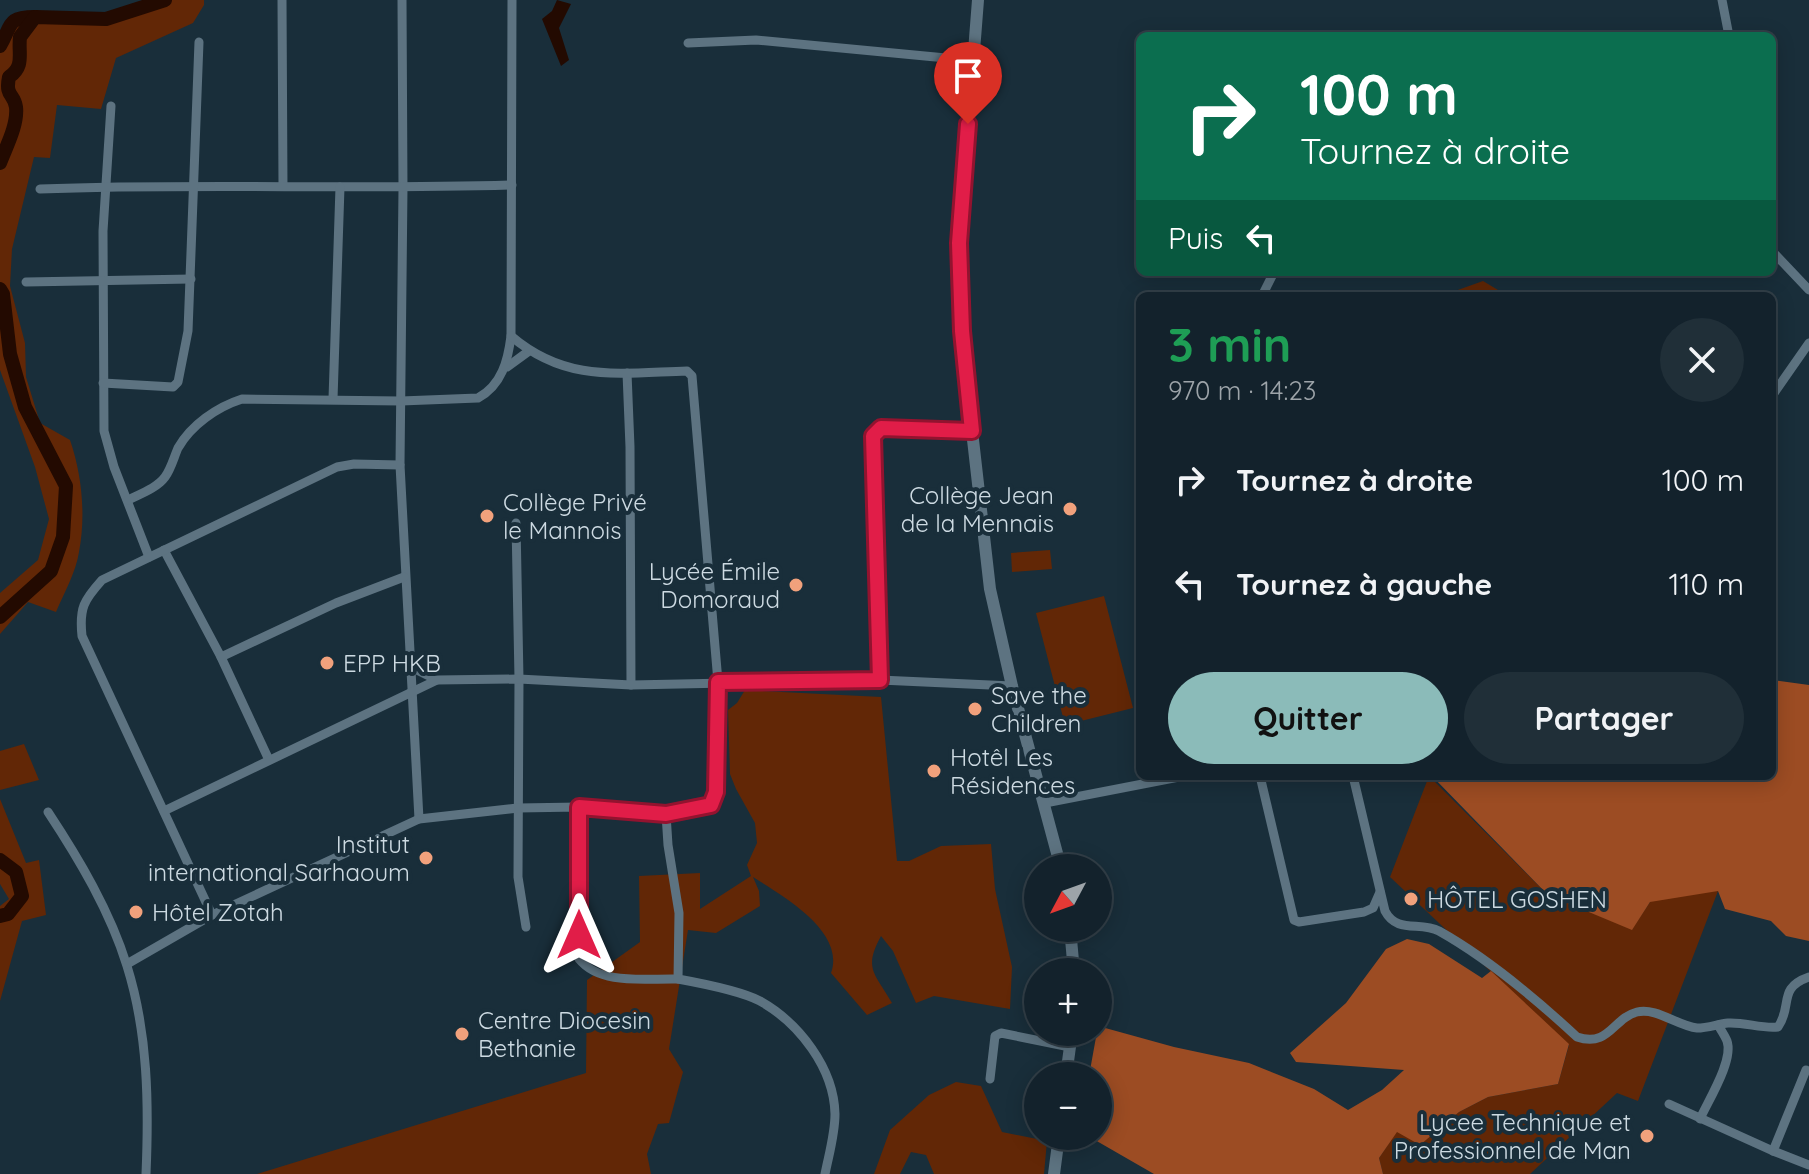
<!DOCTYPE html>
<html lang="fr">
<meta charset="utf-8">
<style>
:root{--surface:#13222c;--page:#202f38;--text:#f1f3f6;--muted:#9da4a9;--line:#323f48;--accent:#8bbbb9}
body{margin:0;font-family:Quicksand,sans-serif;background:var(--page);color:var(--text);height:100vh;display:flex;flex-direction:column;font-size:30px;white-space:nowrap}
*{box-sizing:border-box;margin:0}
p{font-size:26px;color:var(--muted)}
.icon{flex:none;width:44px;height:44px;fill:none;stroke:currentColor;stroke-width:2;stroke-linecap:round;stroke-linejoin:round}
.map{position:relative;flex:1;overflow:hidden}
.drawer{position:absolute;left:1136px;top:292px;width:640px;height:488px;display:flex;flex-direction:column;background:var(--surface);border-radius:12px;box-shadow:0 4px 20px #0003,0 0 0 2px var(--line)}
.drawer>*{flex:none}
.guide{position:absolute;left:1136px;top:32px;width:640px;height:244px;border-radius:12px;box-shadow:0 4px 20px #0003,0 0 0 2px var(--line);background:#0b6e4f;color:#fff;overflow:hidden}
.needle{width:52px;rotate:229deg}
.fabs{position:absolute;left:1024px;top:854px;display:grid;gap:16px}
.fabs a{display:grid;place-items:center;width:88px;height:88px;border-radius:50%;background:var(--surface);box-shadow:0 4px 20px #0003,0 0 0 2px var(--line);font-size:40px}
.pin{position:absolute;display:grid;place-items:center;width:68px;height:68px;color:#fff;margin:-82px -34px;border-radius:50% 50% 50% 0;rotate:-45deg;box-shadow:0 0 8px #0007}
.pin .icon{rotate:45deg}
.me{position:absolute;width:88px;margin:-44px;rotate:0deg;stroke-linejoin:round;filter:drop-shadow(0 0 6px #0008)}
.turn{display:flex;align-items:center;gap:28px;height:168px;padding:0 32px;font-size:36px}
.turn .icon{width:104px;height:104px;stroke-width:2.5}
.turn b{display:block;font-size:56px;line-height:68px}
.then{display:flex;align-items:center;height:76px;padding:0 32px;background:#0003;gap:16px;font-size:30px}
.round{display:grid;place-items:center;flex:none;width:84px;height:84px;border-radius:42px;background:var(--page)}
.overview{display:flex;align-items:center;justify-content:space-between;height:136px;padding:0 32px}
h1{font-size:48px;font-weight:700;line-height:60px;color:#1e9e55}
.primary-button{display:flex;gap:16px;margin-top:auto;padding:16px 32px}
.primary-button a{flex:1;height:92px;border-radius:48px;background:var(--accent);color:#111;font-size:32px;font-weight:700;line-height:92px;text-align:center}
.primary-button a+a{background:var(--page);color:var(--text)}
ul{padding:0;list-style:none}
li{display:flex;align-items:center;gap:24px;height:104px;padding:0 32px}
li div{flex:1}
li b{display:block;font-size:30px}
li em{font-style:normal}
.map>svg:first-child{display:block}
</style>
<div class="map">
<svg width="1809" height="1174" viewBox="0 0 1809 1174">
<rect width="100%" height="100%" fill="#192e3a"/>
<!-- green -->
<g fill="#622706">
<path d="M 165,0 L 204,0 L 204,5 L 193,23 L 116,58 L 101,109 L 57,105 L 50,158 L 34,157 L 12,249 L 10,286 L 25,343 L 26,377 L 40,423 L 70,440 C 82,475 86,515 79,552 C 76,572 64,593 56,612 L 28,602 L 0,634 L 0,593 L 38,560 L 49,519 L 35,467 L 0,370 L 0,46 L 8,26 L 17,18 L 39,16 L 106,19 Z"/>
<path d="M 1483,281 L 1508,296 L 1441,296 Z"/>
<path d="M 1050,550 L 1052,569 L 1012,572 L 1011,553 Z"/>
<path d="M 1104,596 L 1133,708 L 1065,725 L 1036,613 Z"/>
<path d="M 745,690 L 881,697 L 897,861 L 909,861 L 941,846 L 991,844 L 995,889 L 1012,967 L 1010,1009 L 934,996 L 916,1003 L 893,951 L 881,936 C 863,969 875,973 892,1003 L 867,1015 L 831,973 C 846,931 781,895 753,877 L 759,891 L 760,906 L 716,933 L 688,930 L 669,1049 L 683,1072 L 669,1123 L 658,1124 L 647,1154 L 651,1174 L 257,1174 L 586,1073 L 587,980 L 640,942 L 639,876 L 700,873 L 700,909 L 751,876 L 747,865 L 757,843 L 755,823 L 736,789 L 730,774 L 728,710 L 737,703 Z"/>
<path d="M 24,744 L 39,780 L 0,790 L 0,751 Z"/>
<path d="M 1429,776 L 1548,895 L 1632,929 L 1650,902 L 1677,887 L 1718,891 L 1638,1101 L 1617,1093 L 1530,1174 L 1383,1174 L 1379,1158 L 1397,1131 L 1420,1144 L 1459,1112 L 1488,1097 L 1558,1084 L 1569,1045 L 1390,877 Z"/>
<path d="M 0,799 L 26,863 L 39,860 L 46,915 L 22,921 L 0,1001 L 0,906 L 9,899 L 0,884 Z"/>
<path d="M 956,1082 L 981,1086 L 1002,1132 L 1047,1141 L 1044,1174 L 934,1174 L 926,1155 L 911,1152 L 900,1174 L 874,1174 L 890,1130 L 929,1095 Z"/>
</g>
<!-- forest -->
<g fill="#9c4c23">
<path d="M 1772,680 L 1809,685 L 1809,941 L 1786,936 L 1771,921 L 1725,909 L 1718,891 L 1650,902 L 1632,930 L 1548,895 L 1432,776 L 1772,776 Z"/>
<path d="M 1407,939 L 1429,944 L 1482,978 L 1491,971 L 1569,1044 L 1558,1084 L 1488,1097 L 1459,1112 L 1420,1145 L 1397,1132 L 1379,1158 L 1383,1174 L 1154,1174 L 1088,1136 L 1098,1136 L 1098,1076 L 1089,1076 L 1098,1026 L 1174,1047 L 1249,1063 L 1314,1089 L 1348,1110 L 1382,1090 L 1404,1070 L 1296,1062 L 1290,1053 L 1346,1003 L 1386,949 Z"/>
</g>
<!-- water -->
<path fill="#230a01" d="M 557,0 L 571,4 L 559,28 L 569,60 L 561,66 L 542,19 L 552,11 Z"/>
<g fill="none" stroke-linecap="round" stroke-linejoin="round">
<!-- river -->
<g stroke="#230a01" stroke-width="14">
<path d="M 0,46 C 12,26 6,17 35,17"/>
<path d="M 0,163 C 6,147 18,125 16,107 C 14,93 5,97 9,77 C 25,66 18,54 20,37 L 35,17 L 106,19 L 165,0"/>
<path d="M 0,289 L 3,294 L 10,354 L 25,407 L 66,486 L 63,537 L 51,571 L 0,617"/>
<path d="M 0,860 L 16,872 L 22,896 L 8,914 L 0,916"/>
</g>
<!-- street -->
<g stroke="#5d7381" stroke-width="9">
<path d="M 282,0 L 283,186"/>
<path d="M 402,0 L 403,188 L 400,465 L 419,819"/>
<path d="M 1722,0 L 1729,36"/>
<path d="M 688,43 L 756,40 L 967,60 L 974,58"/>
<path d="M 111,106 L 103,231 L 104,431 L 114,467 L 149,557"/>
<path d="M 40,189 C 197,183 354,190 512,185"/>
<path d="M 1772,251 L 1809,290"/>
<path d="M 26,282 L 191,279"/>
<path d="M 1262,296 L 1274,272"/>
<path d="M 507,367 L 529,351"/>
<path d="M 627,373 L 630,447 L 631,685"/>
<path d="M 103,383 L 173,387 L 178,382 L 188,331 L 199,42"/>
<path d="M 1772,396 L 1809,343"/>
<path d="M 333,399 L 340,187"/>
<path d="M 128,500 C 140,494 157,488 165,477 C 171,469 174,457 178,448 C 191,425 217,407 242,399 L 401,401 L 478,398 C 502,385 508,360 511,336 L 512,0"/>
<path d="M 516,523 L 519,679 L 518,877 L 526,927"/>
<path d="M 164,550 L 221,657"/>
<path d="M 411,667 L 437,680"/>
<path d="M 880,680 L 873,436 L 881,428 L 972,431"/>
<path d="M 269,760 L 221,657 L 336,603 L 404,577"/>
<path d="M 1260,776 L 1294,920 L 1299,922 L 1364,912 L 1373,908 L 1380,892"/>
<path d="M 1353,776 L 1385,911 C 1397,934 1420,921 1439,931 C 1489,959 1535,998 1577,1037 C 1609,1048 1613,1018 1637,1012 C 1656,1007 1678,1026 1697,1028 C 1708,1028 1718,1024 1728,1023 C 1745,1022 1762,1029 1778,1027 C 1793,1006 1777,988 1809,977"/>
<path d="M 1045,803 L 1184,776"/>
<path d="M 579,807 L 579,959 C 601,986 646,978 678,979"/>
<path d="M 164,811 L 437,680 L 519,679 L 631,685 L 880,680 L 1012,686"/>
<path d="M 48,812 C 79,859 110,911 127,966 C 148,1033 149,1104 146,1174"/>
<path d="M 666,814 L 668,845 L 679,913 L 678,979 C 700,983 741,991 760,1001 C 799,1023 834,1068 835,1114 C 835,1134 829,1154 825,1174"/>
<path d="M 212,915 L 82,636 C 79,608 84,600 102,580 L 337,467 L 354,464 L 400,465"/>
<path d="M 127,964 L 212,915 L 419,819 L 518,808 L 579,807 L 666,814 L 706,807 L 714,800 L 718,682 L 692,376 L 687,371 C 619,373 566,383 511,336"/>
<path d="M 990,1079 L 995,1036 L 1001,1033 L 1070,1047"/>
<path d="M 1669,1104 L 1773,1151 L 1809,1165"/>
<path d="M 1700,1119 C 1708,1101 1734,1060 1727,1041 C 1725,1036 1721,1030 1718,1025"/>
<path d="M 1773,1151 L 1806,1070"/>
</g>
<!-- secondary -->
<g stroke="#5d7381" stroke-width="12">
<path d="M 978,0 L 959,243 L 962,331 L 972,431 L 990,589 L 1012,686 L 1061,868"/>
<path d="M 1070,928 L 1074,972"/>
<path d="M 1066,1076 L 1072,1032"/>
<path d="M 1054,1174 L 1059,1136"/>
</g>
</g>
<g fill="none" stroke-linecap="round" stroke-linejoin="round">
<defs>
<path id="route" d="M 579,935 L 579,807 L 666,814 L 711,805 L 716,792 L 718,682 L 880,680 L 873,436 L 881,428 L 972,431 L 962,331 L 959,243 L 968,124"/>
</defs>
<!-- route casing -->
<use href="#route" stroke="#92132f" stroke-width="20"/>
<!-- route -->
<use href="#route" stroke="#e11d48" stroke-width="14"/>
</g>
<!-- markers -->
<g fill="#f1a17c" stroke="#192e3a" stroke-width="3">
<circle cx="1070" cy="509" r="8"/>
<circle cx="487" cy="516" r="8"/>
<circle cx="796" cy="585" r="8"/>
<circle cx="327" cy="663" r="8"/>
<circle cx="975" cy="709" r="8"/>
<circle cx="934" cy="771" r="8"/>
<circle cx="426" cy="858" r="8"/>
<circle cx="1411" cy="899" r="8"/>
<circle cx="136" cy="912" r="8"/>
<circle cx="462" cy="1034" r="8"/>
<circle cx="1647" cy="1136" r="8"/>
</g>
<g text-anchor="middle" dominant-baseline="central" stroke-width="8" stroke-linejoin="round" paint-order="stroke">
<!-- poi labels -->
<g font-size="24" fill="#cddae2" stroke="#192e3a" text-anchor="start">
<text x="1054" y="495" text-anchor="end">Collège Jean<tspan x="1054" dy="28">de la Mennais</tspan></text>
<text x="503" y="502">Collège Privé<tspan x="503" dy="28">le Mannois</tspan></text>
<text x="780" y="571" text-anchor="end">Lycée Émile<tspan x="780" dy="28">Domoraud</tspan></text>
<text x="343" y="663">EPP HKB</text>
<text x="991" y="695">Save the<tspan x="991" dy="28">Children</tspan></text>
<text x="950" y="757">Hotêl Les<tspan x="950" dy="28">Résidences</tspan></text>
<text x="410" y="844" text-anchor="end">Institut<tspan x="410" dy="28">international Sarhaoum</tspan></text>
<text x="1427" y="899">HÔTEL GOSHEN</text>
<text x="152" y="912">Hôtel Zotah</text>
<text x="478" y="1020">Centre Diocesin<tspan x="478" dy="28">Bethanie</tspan></text>
<text x="1631" y="1122" text-anchor="end">Lycee Technique et<tspan x="1631" dy="28">Professionnel de Man</tspan></text>
</g>
</g>
</svg>
<div class="fabs">
<a><svg class="needle" viewBox="-14 -14 28 28"><path d="M0-13l5 13h-10z" fill="#e53935"/><path d="M0 13l5-13h-10z" fill="#9da4a9"/></svg></a>
<a>+</a>
<a>−</a>
</div>
<div class="pin" style="left:968px;top:124px;background:#d93025"><svg class="icon" aria-label="arrive" viewBox="0 0 24 24"><path d="M6 21V4h12l-3 4 3 4H6"/></svg></div>
<svg class="me" style="left:579px;top:935px" viewBox="-20 -20 40 40"><path d="M0-17L14 15 0 8-14 15z" fill="#e11d48" stroke="#fff" stroke-width="4"/></svg>
<div class="guide">
<div class="turn"><svg class="icon" aria-label="right" viewBox="0 0 24 24"><path d="M7 20v-9h11M14 6l5 5-5 5"/></svg><div><b>100 m</b>Tournez à droite</div></div>
<div class="then">Puis<svg class="icon" aria-label="left" viewBox="0 0 24 24"><path d="M17 20v-9H6M10 6l-5 5 5 5"/></svg></div>
</div>
<section class="drawer">
<div class="overview"><div><h1>3 min</h1><p>970 m · 14:23</p></div><a class="round"><svg class="icon" aria-label="close" viewBox="0 0 24 24"><path d="M6 6l12 12M18 6L6 18"/></svg></a></div>
<ul>
<li><svg class="icon" aria-label="right" viewBox="0 0 24 24"><path d="M7 20v-9h11M14 6l5 5-5 5"/></svg><div><b>Tournez à droite</b></div><em>100 m</em></li>
<li><svg class="icon" aria-label="left" viewBox="0 0 24 24"><path d="M17 20v-9H6M10 6l-5 5 5 5"/></svg><div><b>Tournez à gauche</b></div><em>110 m</em></li>
</ul>
<div class="primary-button"><a>Quitter</a><a>Partager</a></div>
</section>
</div>
